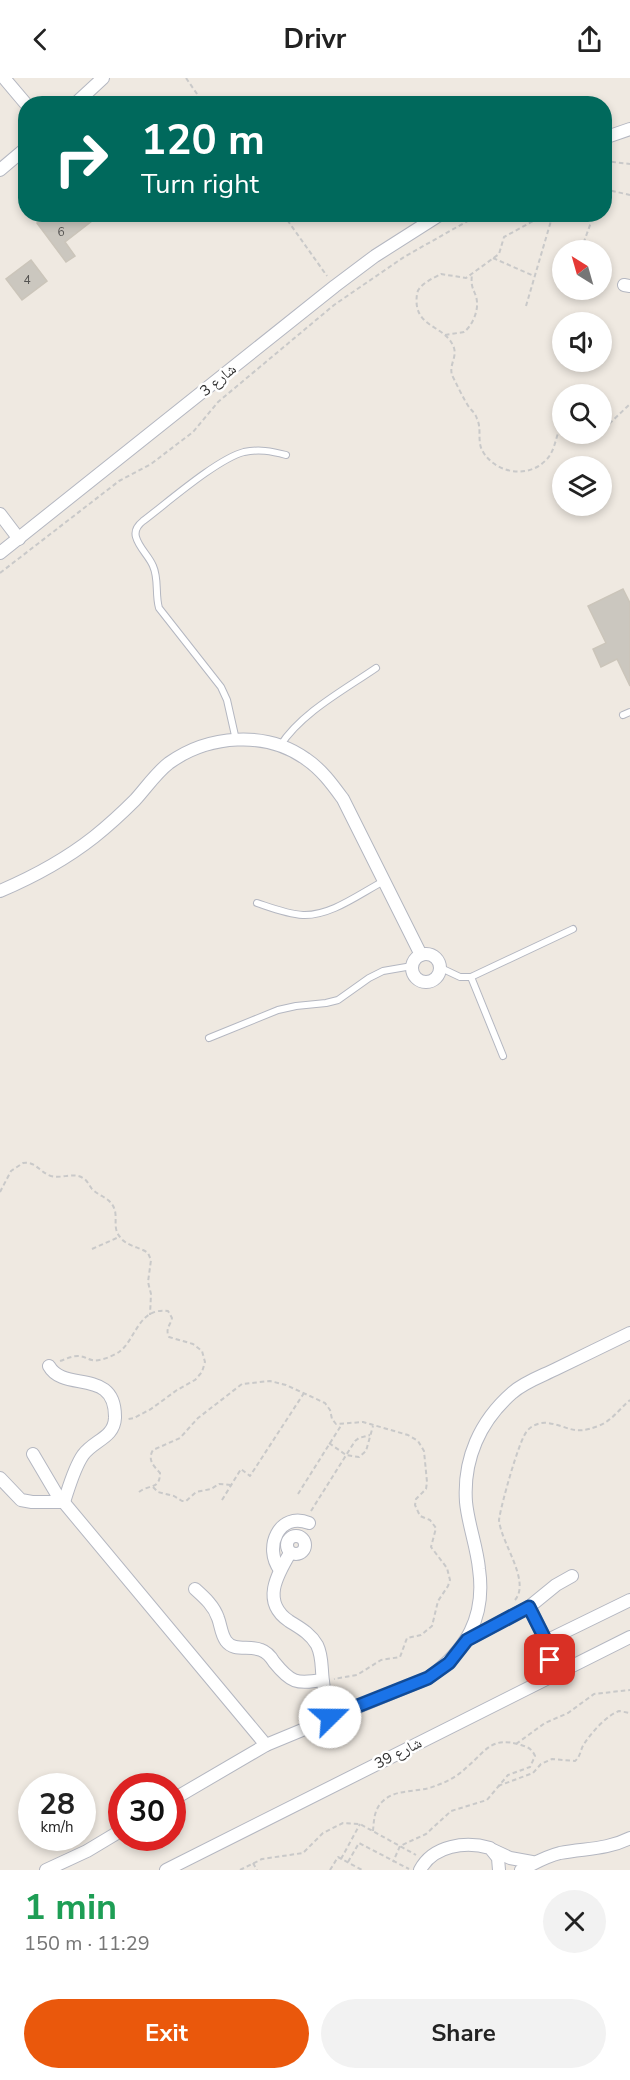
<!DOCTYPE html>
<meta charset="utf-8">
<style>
:root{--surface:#fff;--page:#f2f2f2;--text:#222;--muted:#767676;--accent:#ea580c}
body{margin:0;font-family:"Nunito Sans","Noto Naskh Arabic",sans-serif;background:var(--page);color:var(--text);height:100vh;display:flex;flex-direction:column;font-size:22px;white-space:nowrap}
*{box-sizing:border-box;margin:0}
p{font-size:20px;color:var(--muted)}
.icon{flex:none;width:33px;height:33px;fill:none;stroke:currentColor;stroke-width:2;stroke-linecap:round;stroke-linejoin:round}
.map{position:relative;height:1792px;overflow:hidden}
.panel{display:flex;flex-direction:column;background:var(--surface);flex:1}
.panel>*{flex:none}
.hud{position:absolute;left:18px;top:18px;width:594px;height:126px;border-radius:24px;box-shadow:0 3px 9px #0003;background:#00695c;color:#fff;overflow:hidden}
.needle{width:39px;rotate:323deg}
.fabs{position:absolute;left:552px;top:162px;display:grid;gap:12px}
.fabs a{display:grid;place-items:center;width:60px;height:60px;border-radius:50%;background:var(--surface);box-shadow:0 3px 9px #0003;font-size:30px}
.speed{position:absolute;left:18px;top:1695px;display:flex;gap:12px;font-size:30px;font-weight:700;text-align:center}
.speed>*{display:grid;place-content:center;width:78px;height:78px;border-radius:50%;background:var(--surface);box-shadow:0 3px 9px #0003;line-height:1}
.speed small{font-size:15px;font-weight:400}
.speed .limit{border:9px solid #d22;background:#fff;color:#111}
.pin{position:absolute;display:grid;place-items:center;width:51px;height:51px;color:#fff;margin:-26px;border-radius:12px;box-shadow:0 3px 9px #0006}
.me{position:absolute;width:66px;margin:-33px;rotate:68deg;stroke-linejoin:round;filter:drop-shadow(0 0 4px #0008)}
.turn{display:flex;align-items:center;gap:21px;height:126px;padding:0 24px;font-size:27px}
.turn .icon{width:78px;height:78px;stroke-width:2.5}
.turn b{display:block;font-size:42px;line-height:51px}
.round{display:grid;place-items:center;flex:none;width:63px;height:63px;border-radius:32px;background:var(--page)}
.headline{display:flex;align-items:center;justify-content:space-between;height:102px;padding:0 24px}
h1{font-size:36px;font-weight:700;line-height:45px;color:#1e9e55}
.cta{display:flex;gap:12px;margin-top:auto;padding:12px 24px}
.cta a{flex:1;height:69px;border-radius:36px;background:var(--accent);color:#fff;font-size:24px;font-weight:700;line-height:69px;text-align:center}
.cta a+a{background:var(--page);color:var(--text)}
header{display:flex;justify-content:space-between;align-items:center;height:78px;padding:0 24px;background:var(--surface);font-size:27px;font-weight:700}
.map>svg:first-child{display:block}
</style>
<header><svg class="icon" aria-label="back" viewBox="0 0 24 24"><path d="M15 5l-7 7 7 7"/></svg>Drivr<svg class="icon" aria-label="share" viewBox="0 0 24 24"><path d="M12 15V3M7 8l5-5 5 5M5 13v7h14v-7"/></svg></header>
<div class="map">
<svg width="630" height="1792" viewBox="0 0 630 1792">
<rect width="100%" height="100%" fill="#efe9e1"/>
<!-- building -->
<g fill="#cbc7bf" stroke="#cbc5ba" stroke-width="1.5">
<path d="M 59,136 L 101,136 L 65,164 L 75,178 L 66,184 L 37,145 Z"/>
<path d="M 31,182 L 47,203 L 22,222 L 6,201 Z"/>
<path d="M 623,511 L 630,525 L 630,608 L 617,581 L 601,589 L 593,571 L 606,565 L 588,528 Z"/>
</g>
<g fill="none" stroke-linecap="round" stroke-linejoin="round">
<defs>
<g id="service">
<path d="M 623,637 L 630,634"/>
<path d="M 236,662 L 227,622 L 221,609 L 159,530 C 155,516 159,501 153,488 C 149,478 139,470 136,459 C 134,452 138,447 143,443 C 167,425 217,381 244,374 C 259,371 271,373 286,377"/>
<path d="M 280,668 C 301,635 344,612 376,590"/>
<path d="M 257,825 C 272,830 287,836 303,837 C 331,838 359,816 384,803"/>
<path d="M 441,890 L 460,899 L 471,899 L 573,851"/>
<path d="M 471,899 L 503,978"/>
<path d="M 209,960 L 278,932 L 296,928 L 326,925 L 338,922 L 369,900 L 383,893 L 412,888"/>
</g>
<g id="minor">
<path d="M 4,0 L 26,26"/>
<path d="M 75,26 L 103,0"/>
<path d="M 604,60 L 630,51"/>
<path d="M 0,92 L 26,70"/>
<path d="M 624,207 L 630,208"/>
<path d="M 0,436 L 19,461"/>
<path d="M 0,475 L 335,208 L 375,178 L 441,136"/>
<path d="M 0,813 C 33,799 66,781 94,759 C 109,747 122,735 135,722 C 146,710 156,695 169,685 C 208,657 266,652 306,681 C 322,692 332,706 343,721 L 421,877"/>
<circle cx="426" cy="890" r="14"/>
<path d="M 33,1376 L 56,1415 L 266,1667"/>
<path d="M 0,1400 L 21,1422 L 32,1424 L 64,1424 C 69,1409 74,1390 83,1377 C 94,1362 114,1360 115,1340 C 116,1289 64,1315 49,1288"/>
<circle cx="296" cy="1467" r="9"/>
<path d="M 290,1475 C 277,1497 261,1524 289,1543 C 300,1550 310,1555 317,1567 C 323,1579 321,1591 323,1603 C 324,1615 328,1627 330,1639"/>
<path d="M 280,1492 C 263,1470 279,1433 309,1445"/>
<path d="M 195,1511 C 205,1520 214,1528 218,1540 C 221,1548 221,1556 226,1563 C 234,1574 249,1567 261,1572 C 267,1574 271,1579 274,1584 C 291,1605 296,1606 322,1602"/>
<path d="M 529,1529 L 546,1563"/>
<path d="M 467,1562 L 529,1529 L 556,1507 L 572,1498"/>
<path d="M 556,1596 L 544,1569 L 544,1564 L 630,1522"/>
<path d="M 172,1722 L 266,1667 L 428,1600 C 466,1572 486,1540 479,1491 C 477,1469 468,1446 466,1424 C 463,1381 480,1343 512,1315 C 524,1304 542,1298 556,1291 C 581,1279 605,1267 630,1255"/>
<path d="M 493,1772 L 510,1780 L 532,1784"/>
<path d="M 46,1792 L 87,1773 L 122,1752"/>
<path d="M 166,1792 L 630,1559"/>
<path d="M 420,1792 C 433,1767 466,1763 490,1770 L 498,1780 L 499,1792"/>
<path d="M 521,1792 C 535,1785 544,1779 560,1775 C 586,1770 606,1772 630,1760"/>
</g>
</defs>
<!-- service casing -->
<use href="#service" stroke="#b4b7c1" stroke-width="8"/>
<!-- minor casing -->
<use href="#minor" stroke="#b4b7c1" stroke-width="14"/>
<!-- path -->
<g stroke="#c9c9c9" stroke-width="2" stroke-dasharray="4.5 3" stroke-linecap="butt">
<path d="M 186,0 L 204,26"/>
<path d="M 604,83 L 630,86"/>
<path d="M 604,111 L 630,117"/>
<path d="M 283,136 L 327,198"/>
<path d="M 546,136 L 504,159 L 499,176 L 466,200 L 441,196 C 433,200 418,207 417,216 C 412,251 446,246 454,270 C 457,279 449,287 452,297 C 455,303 465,324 469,329 C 472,333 476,336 477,341 C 482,351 477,362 482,372 C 494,395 527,401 545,383 C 556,373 555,358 562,346"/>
<path d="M 581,172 L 594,136"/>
<path d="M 493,180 L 534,198"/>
<path d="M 526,228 L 553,136"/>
<path d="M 445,257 L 464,254 C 472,248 478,234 477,224 C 476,212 470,213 472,196"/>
<path d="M 602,348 L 609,346 L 630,326"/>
<path d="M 0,495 L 119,403 L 151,386 L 193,354 L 218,324 L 334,227 L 404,179 L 480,136"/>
<path d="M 0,1114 L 11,1093 L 23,1085 C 36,1083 39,1094 51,1098 C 61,1101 74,1094 83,1100 C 87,1102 89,1107 92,1111 C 100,1119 112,1120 115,1133 C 117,1142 113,1151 120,1159 C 126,1168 140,1169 148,1175 L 151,1182 L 148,1204 L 151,1216 L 150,1237"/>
<path d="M 92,1171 L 119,1159"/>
<path d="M 60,1283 C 66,1281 72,1278 78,1278 C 84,1278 87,1281 92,1282 C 99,1284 113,1278 119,1274 C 136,1262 138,1229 168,1233 L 172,1240 C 170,1248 165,1251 169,1259 L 193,1266 L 202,1273 L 205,1284 L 202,1294 L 195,1302 L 177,1312 L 151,1331 L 134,1340 L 128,1341"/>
<path d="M 329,1365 L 346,1377 L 359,1379 L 366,1373 L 373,1348"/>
<path d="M 153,1409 L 158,1414 L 174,1418 L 182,1423 L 186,1423 L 196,1414 L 211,1411 L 219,1406 L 231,1407"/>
<path d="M 139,1414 C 149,1406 160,1412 160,1395 C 154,1388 147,1382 153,1372 L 180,1360 L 198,1340 L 242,1306 L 270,1303 L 286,1307 L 325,1325 L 330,1332 L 332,1341 L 336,1346 L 363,1344 L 408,1357 L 418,1363 L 424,1373 L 427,1404 L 426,1411 L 416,1421 L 415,1427 L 420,1438 L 430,1442 L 436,1450 L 431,1469 L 447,1490 L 450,1502 L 448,1508 L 438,1523 L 432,1548 L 421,1557 L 407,1560 L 400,1579 L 381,1582 L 357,1597 L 334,1601"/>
<path d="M 298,1416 L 342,1346"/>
<path d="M 222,1422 L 241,1391 L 250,1398 L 304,1315"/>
<path d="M 311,1433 L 355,1363 L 359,1360 L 370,1357"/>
<path d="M 515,1522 C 531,1503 501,1465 499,1442 C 501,1427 519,1362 527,1353 C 532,1347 540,1344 548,1345 C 569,1348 573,1358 598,1348 C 612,1343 619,1331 630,1322"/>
<path d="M 516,1666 L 545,1645 L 568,1635 L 594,1616 L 630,1612"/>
<path d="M 498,1708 L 533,1695 L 541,1686 L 552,1681 L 575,1683 C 581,1678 580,1672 584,1666 C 592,1654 606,1638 619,1633 L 630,1635"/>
<path d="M 373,1753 C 374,1742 374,1731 383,1723 C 396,1710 419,1715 435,1708 C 447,1704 458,1698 467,1689 C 487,1672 491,1658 521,1667 C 528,1669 532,1671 535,1678 L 530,1689 L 508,1697 L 487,1722 L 451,1733 L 426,1756 L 400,1768 L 393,1784"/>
<path d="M 341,1781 L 360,1746"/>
<path d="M 348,1784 L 359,1765 L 409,1791"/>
<path d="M 253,1785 L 257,1792"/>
<path d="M 240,1792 L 262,1781 L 303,1775 L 323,1755 L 343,1745 L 360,1746 L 416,1777"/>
<path d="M 330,1792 L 338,1779 L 362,1792"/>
</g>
<!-- service -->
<use href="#service" stroke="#fff" stroke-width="6"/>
<!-- minor -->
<use href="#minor" stroke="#fff" stroke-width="12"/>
</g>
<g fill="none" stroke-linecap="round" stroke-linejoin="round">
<defs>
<path id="route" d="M 330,1639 L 428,1600 L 449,1585 L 467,1562 L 529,1529 L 546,1563 L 544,1566 L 550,1582"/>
</defs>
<!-- route casing -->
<use href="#route" stroke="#114b97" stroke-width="15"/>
<!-- route -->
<use href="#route" stroke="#1a73e8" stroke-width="10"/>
</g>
<g text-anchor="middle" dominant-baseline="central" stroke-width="5" stroke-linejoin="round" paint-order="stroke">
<!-- number labels -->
<g font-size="12" fill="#555452">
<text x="61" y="154">6</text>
<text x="27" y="202">4</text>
</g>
<!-- street labels -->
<g font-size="15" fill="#2e2e2e" stroke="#fff">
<text transform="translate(218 302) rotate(-39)">شارع 3</text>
<text transform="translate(398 1675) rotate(-27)">شارع 39</text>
</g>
</g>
</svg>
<div class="fabs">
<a><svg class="needle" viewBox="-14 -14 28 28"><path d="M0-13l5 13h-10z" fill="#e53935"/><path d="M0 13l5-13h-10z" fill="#767676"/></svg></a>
<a><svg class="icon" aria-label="sound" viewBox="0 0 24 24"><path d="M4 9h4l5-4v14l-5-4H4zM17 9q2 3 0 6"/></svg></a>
<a><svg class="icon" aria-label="search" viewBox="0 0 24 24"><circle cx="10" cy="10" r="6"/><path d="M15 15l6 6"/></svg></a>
<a><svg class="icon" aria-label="layers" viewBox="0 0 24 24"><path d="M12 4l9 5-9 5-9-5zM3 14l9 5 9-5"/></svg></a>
</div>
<div class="speed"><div>28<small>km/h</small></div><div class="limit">30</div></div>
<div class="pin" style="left:550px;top:1582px;background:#d93025"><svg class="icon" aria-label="arrive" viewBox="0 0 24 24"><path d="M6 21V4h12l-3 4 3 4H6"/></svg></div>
<svg class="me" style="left:330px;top:1639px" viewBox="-20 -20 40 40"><circle r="19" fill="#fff"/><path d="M0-13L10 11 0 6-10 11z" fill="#1a73e8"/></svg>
<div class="hud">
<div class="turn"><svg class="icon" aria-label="right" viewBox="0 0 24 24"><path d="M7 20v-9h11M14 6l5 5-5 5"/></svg><div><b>120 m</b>Turn right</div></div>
</div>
</div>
<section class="panel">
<div class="headline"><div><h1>1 min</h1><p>150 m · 11:29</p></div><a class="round"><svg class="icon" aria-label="close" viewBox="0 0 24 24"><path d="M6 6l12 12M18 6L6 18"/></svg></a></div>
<div class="cta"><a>Exit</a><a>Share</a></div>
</section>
